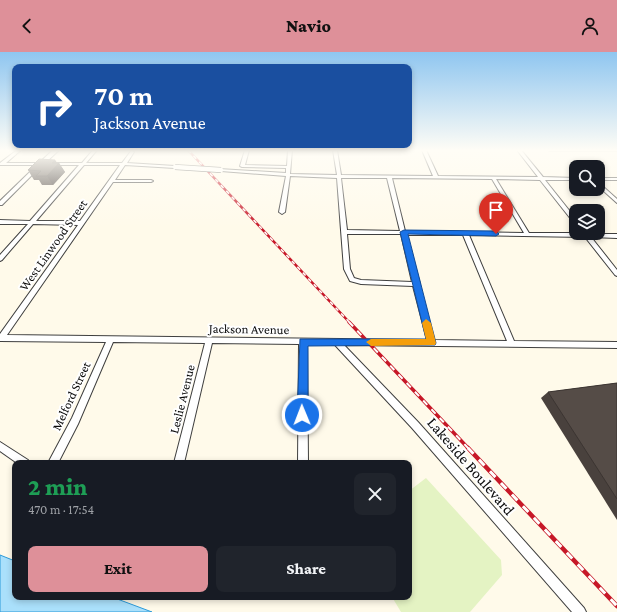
<!DOCTYPE html>
<meta charset="utf-8">
<style>
:root{--surface:#171b24;--page:#20242c;--text:#f1f3f6;--muted:#9ea1a6;--accent:#de9099}
body{margin:0;font-family:"Crimson Pro",serif;background:var(--page);color:var(--text);height:100vh;display:flex;flex-direction:column;font-size:15px;white-space:nowrap}
*{box-sizing:border-box;margin:0}
p{font-size:13px;color:var(--muted)}
.icon{flex:none;width:22px;height:22px;fill:none;stroke:currentColor;stroke-width:2;stroke-linecap:round;stroke-linejoin:round}
.map{position:relative;flex:1;overflow:hidden}
.sheet{position:absolute;left:12px;top:408px;width:400px;height:140px;display:flex;flex-direction:column;background:var(--surface);border-radius:8px;box-shadow:0 2px 6px #0003}
.sheet>*{flex:none}
.hud{position:absolute;left:12px;top:12px;width:400px;height:84px;border-radius:8px;box-shadow:0 2px 6px #0003;background:#1a4fa0;color:#fff;overflow:hidden}
.fabs{position:absolute;left:569px;top:108px;display:grid;gap:8px}
.fabs a{display:grid;place-items:center;width:36px;height:36px;border-radius:8px;background:var(--surface);box-shadow:0 2px 6px #0003;font-size:20px}
.pin{position:absolute;display:grid;place-items:center;width:34px;height:34px;color:#fff;margin:-41px -17px;border-radius:50% 50% 50% 0;rotate:-45deg;box-shadow:0 0 4px #0007}
.pin .icon{rotate:45deg}
.me{position:absolute;width:44px;margin:-22px;rotate:359deg;stroke-linejoin:round;filter:drop-shadow(0 0 3px #0008)}
.turn{display:flex;align-items:center;gap:14px;height:84px;padding:0 16px;font-size:18px}
.turn .icon{width:52px;height:52px;stroke-width:2.5}
.turn b{display:block;font-size:28px;line-height:34px}
.round{display:grid;place-items:center;flex:none;width:42px;height:42px;border-radius:8px;background:var(--page)}
.summary{display:flex;align-items:center;justify-content:space-between;height:68px;padding:0 16px}
h1{font-size:24px;font-weight:800;line-height:30px;color:#1e9e55}
.primary-button{display:flex;gap:8px;margin-top:auto;padding:8px 16px}
.primary-button a{flex:1;height:46px;border-radius:8px;background:var(--accent);color:#111;font-size:16px;font-weight:800;line-height:46px;text-align:center}
.primary-button a+a{background:var(--page);color:var(--text)}
header{display:flex;justify-content:space-between;align-items:center;height:52px;padding:0 16px;background:var(--accent);color:#111;font-size:18px;font-weight:800}
.map>svg:first-child{display:block}
</style>
<header><svg class="icon" aria-label="back" viewBox="0 0 24 24"><path d="M15 5l-7 7 7 7"/></svg>Navio<svg class="icon" aria-label="person" viewBox="0 0 24 24"><circle cx="12" cy="8" r="4"/><path d="M4 21q1-7 8-7t8 7"/></svg></header>
<div class="map">
<svg width="617" height="560" viewBox="0 0 617 560">
<rect width="100%" height="100%" fill="#fffaea"/>
<!-- pitch -->
<path fill="#e4f3c3" d="M 426,426 L 501,508 L 502,523 L 470,560 L 401,560 L 392,545 L 409,545 L 409,439 Z"/>
<!-- water -->
<path fill="#aae0fb" stroke="#2b9ad9" d="M 0,503 L 15,509 L 15,545 L 112,545 L 152,560 L 0,560 Z"/>
<g fill="none" stroke-linecap="round" stroke-linejoin="round">
<defs>
<g id="minor">
<path d="M 17,98 L 21,98 L 6,111 L 82,111 L 93,98 L 97,98 L 86,111 L 122,111 L 131,99 L 132,99 L 134,100 L 127,111 L 175,114 L 177,115 L 175,116 L 125,113 L 115,128 L 151,128 L 153,129 L 151,130 L 113,130 L 7,283 L 427,288 L 413,234 L 361,232 L 350,229 L 344,217 L 337,126 L 290,124 L 285,160 L 282,162 L 279,160 L 286,124 L 221,119 L 219,119 L 219,117 L 286,121 L 286,116 L 242,115 L 240,114 L 245,98 L 249,98 L 245,113 L 287,114 L 288,98 L 292,98 L 290,122 L 337,123 L 333,98 L 337,98 L 341,123 L 433,124 L 422,98 L 426,98 L 438,124 L 538,125 L 517,98 L 521,98 L 543,125 L 576,126 L 576,128 L 545,128 L 576,167 L 576,172 L 574,171 L 540,128 L 496,127 L 529,181 L 588,181 L 589,182 L 617,182 L 617,186 L 591,185 L 617,218 L 617,224 L 615,223 L 585,185 L 469,183 L 514,289 L 617,290 L 617,296 L 344,293 L 418,370 L 584,556 L 586,560 L 572,560 L 412,376 L 335,293 L 307,292 L 308,411 L 298,411 L 299,292 L 212,291 L 184,411 L 174,411 L 205,291 L 113,290 L 78,372 L 58,411 L 48,411 L 72,366 L 106,290 L 0,289 L 0,282 L 78,173 L 33,172 L 2,208 L 0,209 L 0,203 L 28,172 L 0,172 L 0,168 L 30,169 L 79,113 L 0,113 L 0,111 ZM 84,113 L 120,113 L 80,169 L 36,169 ZM 341,126 L 387,126 L 400,179 L 347,178 ZM 392,126 L 492,127 L 524,181 L 405,179 ZM 347,182 L 401,182 L 412,230 L 361,228 L 354,226 L 350,217 ZM 406,183 L 463,183 L 507,289 L 434,288 L 419,233 L 420,232 Z"/>
<path d="M 548,98 L 617,98 L 617,99 L 550,99 Z"/>
<path d="M 35,115 L 39,116 L 2,153 L 0,153 L 0,149 Z"/>
<rect x="598" y="126" width="19" height="2"/>
<path d="M 598,130 L 617,147 L 617,151 L 598,134 Z"/>
<path d="M 0,390 L 28,408 L 30,411 L 17,411 L 0,399 Z"/>
</g>
<path id="tertiary" d="M 53,98 L 59,98 L 43,113 L 39,113 L 39,111 Z"/>
</defs>
<!-- minor casing -->
<use href="#minor" stroke="#3f3f3f" stroke-width="2"/>
<!-- tertiary casing -->
<use href="#tertiary" stroke="#3f3f3f" stroke-width="2"/>
<!-- minor -->
<use href="#minor" fill="#fff" fill-rule="evenodd"/>
<!-- tertiary -->
<use href="#tertiary" fill="#fff" fill-rule="evenodd"/>
<defs>
<path id="rail-far2" d="M 188,98 L 350,271"/>
<path id="rail-far1" d="M 349,270 L 469,397"/>
<path id="rail" d="M 468,396 L 617,554"/>
</defs>
<!-- rail-far2 casing -->
<use href="#rail-far2" stroke="#c71828" stroke-width="2.5"/>
<!-- rail-far1 casing -->
<use href="#rail-far1" stroke="#c71828" stroke-width="3.5"/>
<!-- rail casing -->
<use href="#rail" stroke="#c71828" stroke-width="4.5"/>
<!-- rail-far2 -->
<use href="#rail-far2" stroke="#fff" stroke-width="1.5" stroke-dasharray="4" stroke-linecap="butt"/>
<!-- rail-far1 -->
<use href="#rail-far1" stroke="#fff" stroke-width="2" stroke-dasharray="6" stroke-linecap="butt"/>
<!-- rail -->
<use href="#rail" stroke="#fff" stroke-width="3" stroke-dasharray="8" stroke-linecap="butt"/>
<defs>
<path id="minor-bridge" d="M 175,115 L 221,118"/>
</defs>
<!-- minor-bridge casing -->
<use href="#minor-bridge" stroke="#3f3f3f" stroke-width="6" stroke-linecap="butt"/>
<!-- minor-bridge -->
<use href="#minor-bridge" stroke="#fff" stroke-width="4.5"/>
</g>
<!-- wall -->
<g fill="#49413d">
<path d="M 55,108 L 57,111 L 59,111 L 65,120 L 53,133 L 42,133 L 39,128 L 34,128 L 28,118 Z"/>
<path d="M 617,331 L 617,468 L 541,346 L 548,340 Z"/>
</g>
<!-- shaded-wall -->
<path fill="#3c3532" d="M 55,108 L 58,112 L 59,111 L 65,120 L 53,133 L 47,124 L 52,111 Z"/>
<!-- building -->
<g fill="#554c47" stroke="#3c3532">
<path d="M 39,107 L 55,108 L 52,111 L 59,111 L 47,124 L 36,124 L 41,119 L 28,118 Z"/>
<path d="M 617,331 L 617,447 L 548,340 Z"/>
</g>
<!-- sky -->
<linearGradient id="sky" x2="0" y2="1"><stop stop-color="#8fc6f0"/><stop offset="0.56" stop-color="#fffdf6"/><stop offset="1" stop-color="#fffdf6" stop-opacity="0"/></linearGradient>
<rect width="617" height="176" fill="url(#sky)"/>
<!-- route -->
<path fill="#1a73e8" stroke="#114b97" d="M 404,178 L 496,179 L 499,182 L 496,184 L 408,182 L 436,291 L 435,293 L 308,294 L 308,363 L 306,367 L 302,368 L 299,367 L 297,363 L 300,287 L 426,287 L 400,180 Z"/>
<!-- slow -->
<path fill="#f59e0b" d="M 426,267 L 431,271 L 436,291 L 435,293 L 371,294 L 366,290 L 371,287 L 426,287 L 422,271 Z"/>
<g text-anchor="middle" dominant-baseline="central" stroke-width="4" stroke-linejoin="round" paint-order="stroke">
<!-- street labels -->
<g font-size="13" fill="#0c0c0c" stroke="#fff">
<text transform="translate(53 193) rotate(-55)">West Linwood Street</text>
<text transform="translate(249 277) rotate(1)">Jackson Avenue</text>
<text transform="translate(71 344) rotate(-65)">Melford Street</text>
<text transform="translate(182 347) rotate(-76)">Leslie Avenue</text>
</g>
<!-- near-street labels -->
<g font-size="16" fill="#0c0c0c" stroke="#fff">
<text transform="translate(471 414) rotate(49)">Lakeside Boulevard</text>
</g>
</g>
</svg>
<div class="fabs">
<a><svg class="icon" aria-label="search" viewBox="0 0 24 24"><circle cx="10" cy="10" r="6"/><path d="M15 15l6 6"/></svg></a>
<a><svg class="icon" aria-label="layers" viewBox="0 0 24 24"><path d="M12 4l9 5-9 5-9-5zM3 14l9 5 9-5"/></svg></a>
</div>
<div class="pin" style="left:496px;top:182px;background:#d93025"><svg class="icon" aria-label="arrive" viewBox="0 0 24 24"><path d="M6 21V4h12l-3 4 3 4H6"/></svg></div>
<svg class="me" style="left:302px;top:363px" viewBox="-20 -20 40 40"><circle r="17" fill="#1a73e8" stroke="#fff" stroke-width="3"/><path d="M0-11L8 9 0 5-8 9z" fill="#fff"/></svg>
<div class="hud">
<div class="turn"><svg class="icon" aria-label="right" viewBox="0 0 24 24"><path d="M7 20v-9h11M14 6l5 5-5 5"/></svg><div><b>70 m</b>Jackson Avenue</div></div>
</div>
<section class="sheet">
<div class="summary"><div><h1>2 min</h1><p>470 m · 17:54</p></div><a class="round"><svg class="icon" aria-label="close" viewBox="0 0 24 24"><path d="M6 6l12 12M18 6L6 18"/></svg></a></div>
<div class="primary-button"><a>Exit</a><a>Share</a></div>
</section>
</div>
